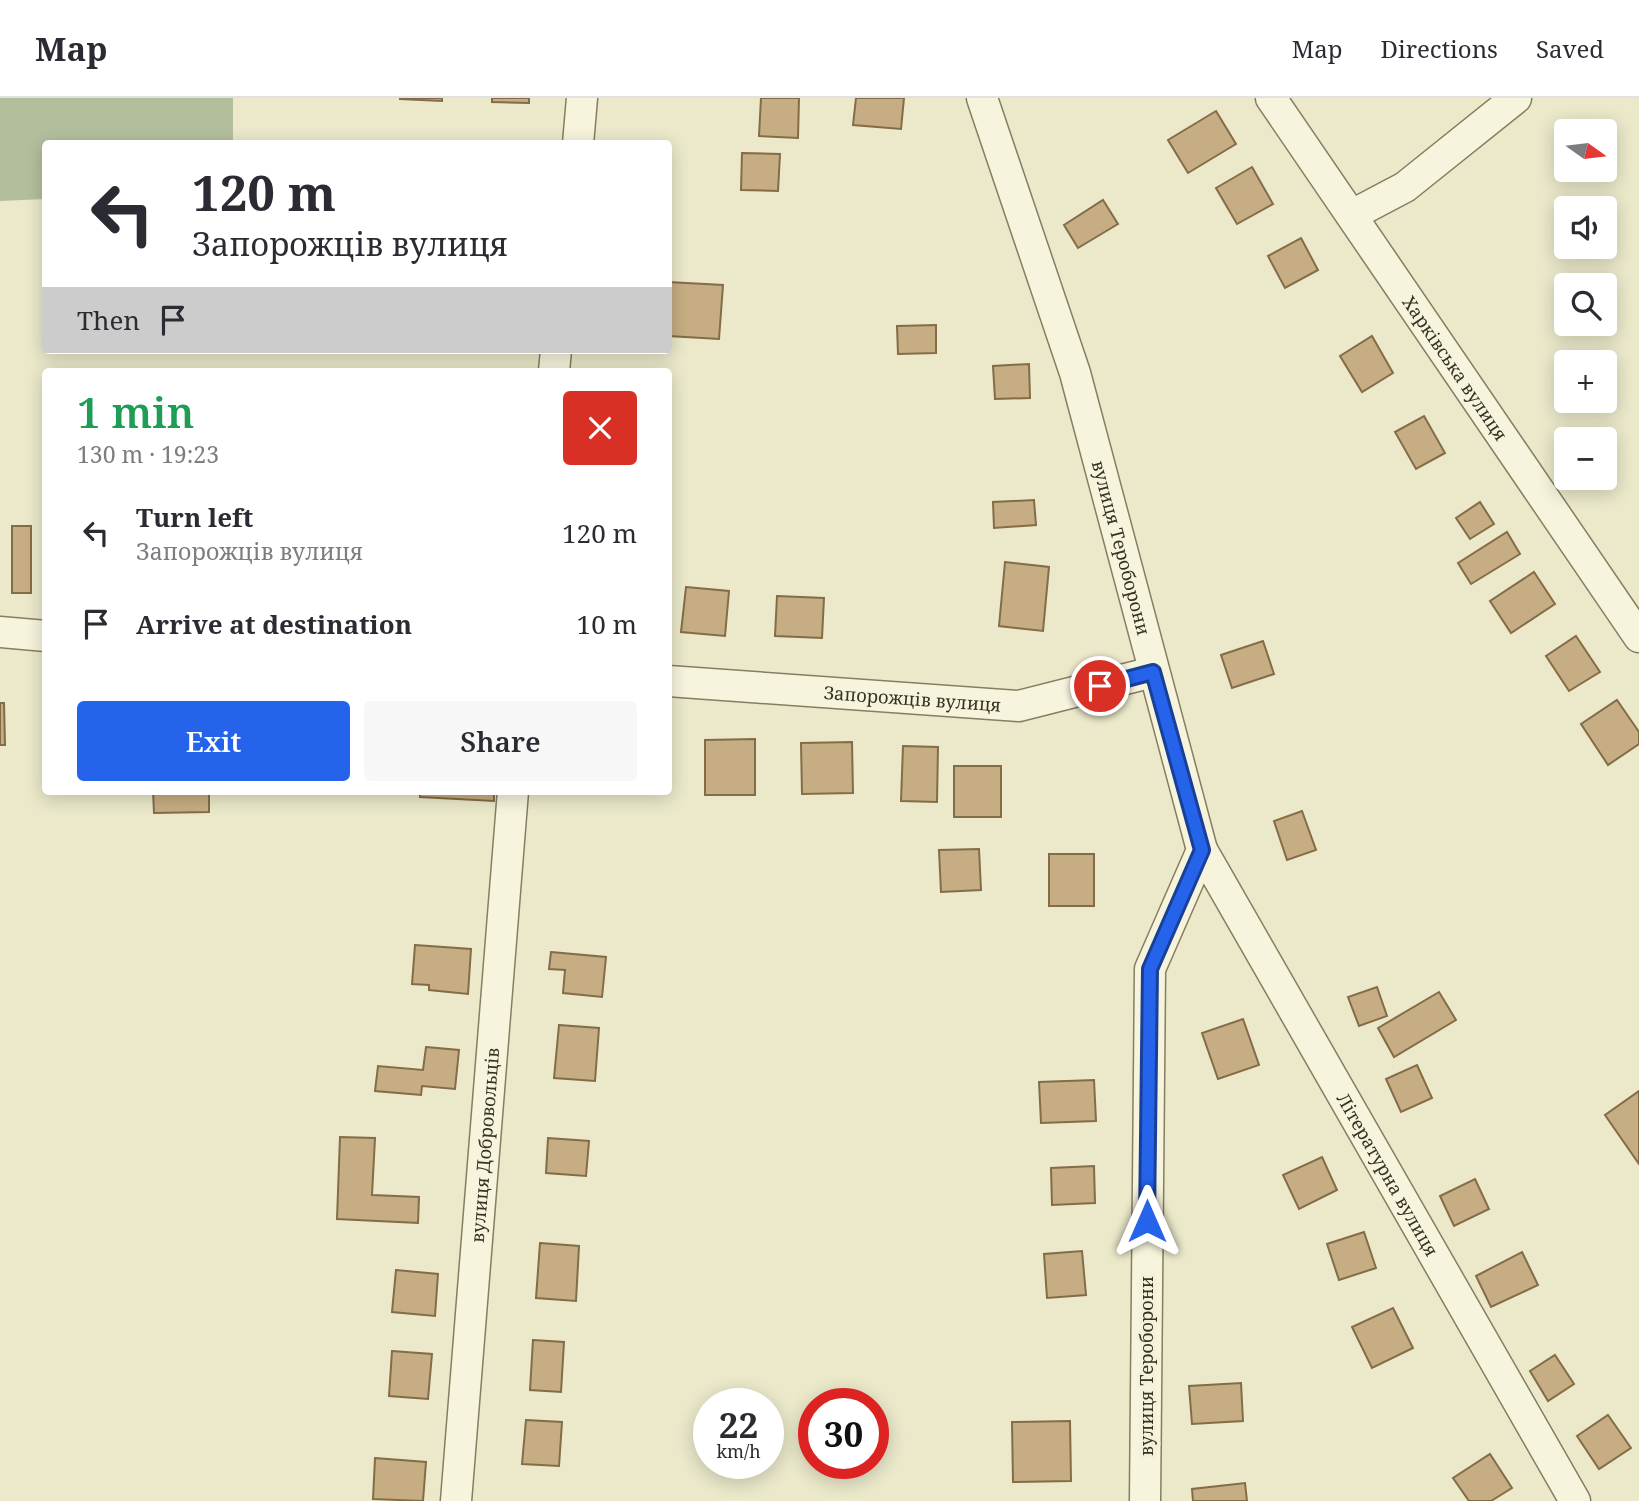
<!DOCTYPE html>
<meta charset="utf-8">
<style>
:root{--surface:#fff;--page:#f7f7f7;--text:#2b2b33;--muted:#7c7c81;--line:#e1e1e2;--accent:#2563eb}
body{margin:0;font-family:"Noto Serif",serif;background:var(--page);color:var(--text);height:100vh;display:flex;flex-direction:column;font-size:26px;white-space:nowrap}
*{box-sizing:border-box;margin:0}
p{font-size:23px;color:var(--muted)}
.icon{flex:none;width:38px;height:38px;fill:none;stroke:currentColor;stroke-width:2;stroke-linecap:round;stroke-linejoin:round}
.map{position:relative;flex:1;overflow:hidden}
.panel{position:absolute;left:42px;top:270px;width:630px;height:427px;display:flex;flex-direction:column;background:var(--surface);border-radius:7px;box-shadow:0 4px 18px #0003}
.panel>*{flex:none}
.guide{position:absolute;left:42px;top:42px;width:630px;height:214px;border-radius:7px;box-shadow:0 4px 18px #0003;background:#fff;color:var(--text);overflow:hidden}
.needle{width:46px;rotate:104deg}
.controls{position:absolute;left:1554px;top:21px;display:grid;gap:14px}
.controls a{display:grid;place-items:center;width:63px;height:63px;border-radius:7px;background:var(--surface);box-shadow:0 4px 18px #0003;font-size:35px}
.speed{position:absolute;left:693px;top:1290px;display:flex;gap:14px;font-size:35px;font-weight:700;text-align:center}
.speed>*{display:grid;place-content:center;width:91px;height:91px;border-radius:50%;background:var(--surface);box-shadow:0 4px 18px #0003;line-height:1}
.speed small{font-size:18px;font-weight:400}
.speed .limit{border:10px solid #d22;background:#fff;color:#111}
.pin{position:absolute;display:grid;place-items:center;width:60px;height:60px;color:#fff;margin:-30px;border:4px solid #fff;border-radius:50%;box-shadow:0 2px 7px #0007}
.me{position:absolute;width:77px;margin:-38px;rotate:0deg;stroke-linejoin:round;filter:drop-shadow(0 0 5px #0008)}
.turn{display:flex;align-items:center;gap:24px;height:147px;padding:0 35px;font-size:32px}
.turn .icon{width:91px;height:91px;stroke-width:2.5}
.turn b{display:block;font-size:49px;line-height:60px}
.then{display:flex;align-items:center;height:66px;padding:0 35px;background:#0003;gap:14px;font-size:26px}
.round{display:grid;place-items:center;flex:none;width:74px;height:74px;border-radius:7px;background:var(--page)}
.overview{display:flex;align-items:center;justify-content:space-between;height:119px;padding:0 35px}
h1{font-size:42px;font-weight:600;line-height:52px;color:#1e9e55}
.button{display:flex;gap:14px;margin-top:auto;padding:14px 35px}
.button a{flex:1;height:80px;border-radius:7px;background:var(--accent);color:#fff;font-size:28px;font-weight:600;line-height:80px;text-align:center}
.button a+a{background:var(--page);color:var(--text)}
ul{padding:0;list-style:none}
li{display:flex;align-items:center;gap:21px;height:91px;padding:0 35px}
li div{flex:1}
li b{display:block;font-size:26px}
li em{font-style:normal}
header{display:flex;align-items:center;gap:42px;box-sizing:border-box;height:98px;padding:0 35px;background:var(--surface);border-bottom:2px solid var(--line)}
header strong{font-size:33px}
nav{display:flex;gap:38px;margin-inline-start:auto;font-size:24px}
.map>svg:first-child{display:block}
</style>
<header>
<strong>Map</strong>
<nav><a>Map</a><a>Directions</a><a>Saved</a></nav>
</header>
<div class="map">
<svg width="1639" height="1403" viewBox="0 0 1639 1403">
<rect width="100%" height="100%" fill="#ebe9ca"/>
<!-- cemetery -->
<path fill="#b3bf9c" d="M 0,0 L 233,0 L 233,45 L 46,46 L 45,101 L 0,103 Z"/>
<!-- building -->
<g fill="#c6ad83" stroke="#846c47" stroke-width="2">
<path d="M 400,0 L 442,0 L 442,3 L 400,1 Z"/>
<path d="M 492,0 L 529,0 L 529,5 L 492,4 Z"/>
<path d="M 761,0 L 799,0 L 798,40 L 759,38 Z"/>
<path d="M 856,0 L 904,0 L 901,31 L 853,27 Z"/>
<path d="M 1216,13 L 1236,46 L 1188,75 L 1168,42 Z"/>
<path d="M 742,55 L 780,56 L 778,93 L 741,92 Z"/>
<path d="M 1252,69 L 1273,106 L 1237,126 L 1216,90 Z"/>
<path d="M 1103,102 L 1118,126 L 1078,150 L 1064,127 Z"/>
<path d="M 1301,140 L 1318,172 L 1285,190 L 1268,158 Z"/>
<path d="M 668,184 L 723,187 L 719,241 L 668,238 Z"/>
<path d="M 936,227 L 936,255 L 898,256 L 897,228 Z"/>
<path d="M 1372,238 L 1393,275 L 1362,294 L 1340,258 Z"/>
<path d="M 1029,266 L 1030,300 L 995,301 L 993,268 Z"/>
<path d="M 1424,318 L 1445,355 L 1416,371 L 1395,334 Z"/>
<path d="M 1034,402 L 1036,427 L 994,430 L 993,404 Z"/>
<path d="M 1480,404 L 1494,426 L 1470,441 L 1456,420 Z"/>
<rect x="12" y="428" width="19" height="67"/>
<path d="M 1507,434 L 1520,456 L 1471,486 L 1458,465 Z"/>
<path d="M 1005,464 L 1049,469 L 1043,533 L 999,528 Z"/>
<path d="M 1534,474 L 1555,506 L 1511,535 L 1490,503 Z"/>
<path d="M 686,489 L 729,493 L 725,538 L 681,534 Z"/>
<path d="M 777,498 L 824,500 L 822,540 L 775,538 Z"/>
<path d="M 1576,538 L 1600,574 L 1569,593 L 1546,558 Z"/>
<path d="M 1263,543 L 1274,576 L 1232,590 L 1221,557 Z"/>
<path d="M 1617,602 L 1639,634 L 1639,646 L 1608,667 L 1581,626 Z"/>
<path d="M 0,605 L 4,605 L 5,647 L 0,647 Z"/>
<path d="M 755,641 L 755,697 L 705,697 L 705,642 Z"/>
<path d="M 852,644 L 853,695 L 802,696 L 801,645 Z"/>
<path d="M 903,648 L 938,649 L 937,704 L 901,703 Z"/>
<rect x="954" y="668" width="47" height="51"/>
<path d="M 153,693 L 209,693 L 209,714 L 154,715 Z"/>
<path d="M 420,693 L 494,693 L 494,703 L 420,699 Z"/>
<path d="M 1302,713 L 1316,752 L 1287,762 L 1274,723 Z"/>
<path d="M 979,751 L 981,792 L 941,794 L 939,752 Z"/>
<rect x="1049" y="756" width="45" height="52"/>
<path d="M 415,847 L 471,851 L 468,896 L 429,892 L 429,887 L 412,886 Z"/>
<path d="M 551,854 L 606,859 L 602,899 L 563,895 L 565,872 L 549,871 Z"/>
<path d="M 1377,889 L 1387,918 L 1359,928 L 1348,899 Z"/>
<path d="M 1439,894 L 1456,922 L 1394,959 L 1378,930 Z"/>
<path d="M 1243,921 L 1259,967 L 1218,981 L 1202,935 Z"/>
<path d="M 559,927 L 599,930 L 595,983 L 554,980 Z"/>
<path d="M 426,949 L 459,952 L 455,991 L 422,988 L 421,997 L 375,993 L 378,968 L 423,972 Z"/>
<path d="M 1417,967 L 1432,1000 L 1401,1014 L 1386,981 Z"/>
<path d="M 1094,982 L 1096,1023 L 1041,1025 L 1039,984 Z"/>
<path d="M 1639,993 L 1639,1066 L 1605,1017 Z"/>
<path d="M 340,1039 L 375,1040 L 372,1097 L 419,1099 L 418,1125 L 337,1121 Z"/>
<path d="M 548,1040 L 589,1043 L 586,1078 L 546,1075 Z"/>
<path d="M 1322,1059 L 1337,1092 L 1299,1111 L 1283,1077 Z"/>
<path d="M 1094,1068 L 1095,1105 L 1052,1107 L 1051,1070 Z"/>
<path d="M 1475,1081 L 1489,1111 L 1454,1128 L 1440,1098 Z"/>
<path d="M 1364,1134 L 1376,1170 L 1339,1182 L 1327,1146 Z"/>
<path d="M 540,1145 L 579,1148 L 576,1203 L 536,1200 Z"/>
<path d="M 1082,1153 L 1086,1197 L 1047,1200 L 1044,1156 Z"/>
<path d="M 1522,1154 L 1538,1187 L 1491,1209 L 1476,1178 Z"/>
<path d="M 396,1172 L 438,1176 L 435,1218 L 392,1214 Z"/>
<path d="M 1393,1210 L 1413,1250 L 1372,1270 L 1352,1229 Z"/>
<path d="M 533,1242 L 564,1244 L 561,1294 L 530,1292 Z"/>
<path d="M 392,1253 L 432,1256 L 428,1301 L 389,1298 Z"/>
<path d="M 1555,1257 L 1574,1286 L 1548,1303 L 1530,1273 Z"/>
<path d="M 1241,1285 L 1243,1323 L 1192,1326 L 1189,1288 Z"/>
<path d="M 1608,1317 L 1631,1350 L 1599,1371 L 1577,1338 Z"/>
<path d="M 526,1322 L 562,1324 L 559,1368 L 522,1366 Z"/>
<path d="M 1070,1323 L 1071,1383 L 1013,1384 L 1012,1324 Z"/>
<path d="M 1490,1356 L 1512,1390 L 1491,1403 L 1469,1403 L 1453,1380 Z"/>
<path d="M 375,1360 L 426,1364 L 423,1403 L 373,1401 Z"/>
<path d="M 1245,1385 L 1247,1403 L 1193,1403 L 1192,1391 Z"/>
</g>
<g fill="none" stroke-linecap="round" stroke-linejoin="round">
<defs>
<g id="minor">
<path id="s1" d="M 982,0 L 1075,275 L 1202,752 L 1150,871 L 1145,1403"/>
<path id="s2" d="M 1271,0 L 1639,539"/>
<path d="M 578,46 L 582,0"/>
<path d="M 1352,117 L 1405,89 L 1516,0"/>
<path d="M 554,273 L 556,252"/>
<path d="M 0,534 L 46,538"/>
<path id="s3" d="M 668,583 L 1019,608 L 1153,574"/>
<path id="s4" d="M 1202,752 L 1575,1403"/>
<path id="s5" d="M 456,1403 L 513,693"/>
</g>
</defs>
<!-- minor casing -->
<use href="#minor" stroke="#877d60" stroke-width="33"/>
<!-- minor -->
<use href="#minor" stroke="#f7f4dd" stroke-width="30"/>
</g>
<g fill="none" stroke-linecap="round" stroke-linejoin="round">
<defs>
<path id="route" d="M 1100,588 L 1153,574 L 1202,752 L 1150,871 L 1147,1123"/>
</defs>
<!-- route casing -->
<use href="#route" stroke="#184099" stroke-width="18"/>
<!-- route -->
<use href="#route" stroke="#2563eb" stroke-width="12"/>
</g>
<g text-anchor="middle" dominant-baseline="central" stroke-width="7" stroke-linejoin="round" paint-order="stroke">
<!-- street labels -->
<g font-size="18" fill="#383222" stroke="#f3f1d9">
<text stroke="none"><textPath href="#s2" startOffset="327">Харківська вулиця</textPath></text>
<text stroke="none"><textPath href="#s1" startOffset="471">вулиця Тероборони</textPath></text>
<text stroke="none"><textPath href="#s3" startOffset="245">Запорожців вулиця</textPath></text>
<text stroke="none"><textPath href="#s5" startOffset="357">вулиця Добровольців</textPath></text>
<text stroke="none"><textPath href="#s4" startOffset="374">Літературна вулиця</textPath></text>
<text transform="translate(1146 1268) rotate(-90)">вулиця Тероборони</text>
</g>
</g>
</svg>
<div class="controls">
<a><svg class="needle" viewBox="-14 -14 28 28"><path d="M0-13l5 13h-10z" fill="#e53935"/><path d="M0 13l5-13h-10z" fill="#7c7c81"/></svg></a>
<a><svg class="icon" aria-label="sound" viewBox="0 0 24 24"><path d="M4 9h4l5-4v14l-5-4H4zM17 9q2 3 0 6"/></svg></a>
<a><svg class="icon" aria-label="search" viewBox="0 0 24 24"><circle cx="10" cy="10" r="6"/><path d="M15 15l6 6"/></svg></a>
<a>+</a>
<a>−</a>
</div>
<div class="speed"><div>22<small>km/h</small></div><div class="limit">30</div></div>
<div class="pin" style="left:1100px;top:588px;background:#d93025"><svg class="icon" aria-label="arrive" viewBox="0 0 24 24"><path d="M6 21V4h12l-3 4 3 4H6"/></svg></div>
<svg class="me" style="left:1147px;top:1123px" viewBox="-20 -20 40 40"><path d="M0-17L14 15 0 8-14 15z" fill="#2563eb" stroke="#fff" stroke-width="4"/></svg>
<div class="guide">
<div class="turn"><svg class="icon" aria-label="left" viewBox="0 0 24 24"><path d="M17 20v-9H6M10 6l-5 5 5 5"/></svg><div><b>120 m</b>Запорожців вулиця</div></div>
<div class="then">Then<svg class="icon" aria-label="arrive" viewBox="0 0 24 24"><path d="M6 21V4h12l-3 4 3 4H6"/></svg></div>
</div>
<section class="panel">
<div class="overview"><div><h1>1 min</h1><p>130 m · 19:23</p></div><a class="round" style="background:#d93025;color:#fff"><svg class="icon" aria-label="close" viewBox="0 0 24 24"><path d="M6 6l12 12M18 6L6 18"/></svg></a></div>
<ul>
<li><svg class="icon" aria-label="left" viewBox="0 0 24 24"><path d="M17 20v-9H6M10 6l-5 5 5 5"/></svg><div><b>Turn left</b><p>Запорожців вулиця</p></div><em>120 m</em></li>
<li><svg class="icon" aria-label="arrive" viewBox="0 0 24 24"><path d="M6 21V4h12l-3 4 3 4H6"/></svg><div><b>Arrive at destination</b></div><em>10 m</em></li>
</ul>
<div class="button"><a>Exit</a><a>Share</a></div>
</section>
</div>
